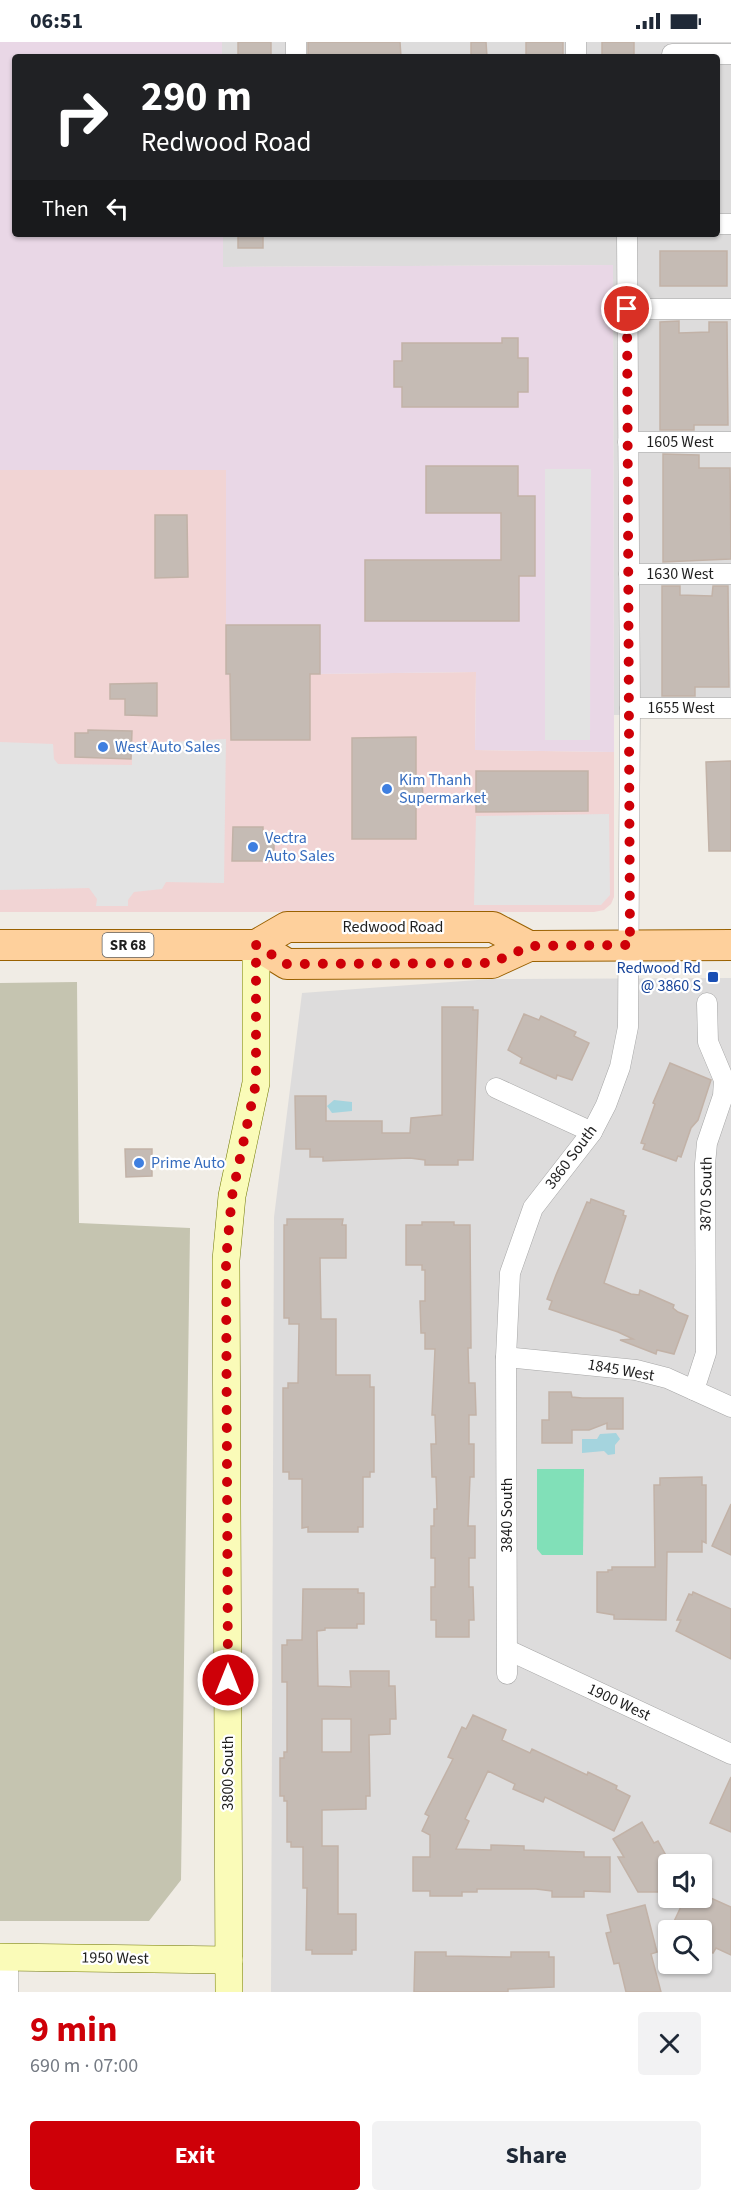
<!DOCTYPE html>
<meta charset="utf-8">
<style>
:root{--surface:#fff;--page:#f2f2f3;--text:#1f2937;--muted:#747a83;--accent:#ce0008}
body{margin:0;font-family:"Source Sans 3",sans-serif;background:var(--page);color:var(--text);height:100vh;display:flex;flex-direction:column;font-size:22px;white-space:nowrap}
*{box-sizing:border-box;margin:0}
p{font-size:20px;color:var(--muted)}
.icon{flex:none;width:33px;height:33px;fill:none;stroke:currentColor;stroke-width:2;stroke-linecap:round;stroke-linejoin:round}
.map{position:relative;height:1950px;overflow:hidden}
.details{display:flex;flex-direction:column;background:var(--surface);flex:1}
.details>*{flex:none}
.banner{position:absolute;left:12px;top:12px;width:708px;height:183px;border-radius:6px;box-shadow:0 2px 4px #0004;background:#202124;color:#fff;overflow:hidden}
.controls{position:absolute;left:658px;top:1812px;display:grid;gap:12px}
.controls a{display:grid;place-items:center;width:54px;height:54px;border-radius:6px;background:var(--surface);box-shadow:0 2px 4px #0004;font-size:30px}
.pin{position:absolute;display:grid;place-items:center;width:51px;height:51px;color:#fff;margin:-26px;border:3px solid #fff;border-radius:50%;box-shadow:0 2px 6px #0007}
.me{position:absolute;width:66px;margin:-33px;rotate:0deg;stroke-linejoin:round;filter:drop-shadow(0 0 4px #0008)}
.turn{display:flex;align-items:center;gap:21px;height:126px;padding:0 30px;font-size:27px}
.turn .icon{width:78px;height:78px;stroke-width:2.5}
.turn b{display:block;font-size:42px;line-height:51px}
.then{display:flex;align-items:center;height:57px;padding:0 30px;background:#0003;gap:12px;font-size:22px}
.round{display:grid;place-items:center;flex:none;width:63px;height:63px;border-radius:6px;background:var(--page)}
.head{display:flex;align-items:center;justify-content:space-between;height:102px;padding:0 30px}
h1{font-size:36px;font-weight:700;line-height:45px;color:var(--accent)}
.button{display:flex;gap:12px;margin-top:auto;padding:12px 30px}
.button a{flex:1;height:69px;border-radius:6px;background:var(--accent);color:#fff;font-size:24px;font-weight:700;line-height:69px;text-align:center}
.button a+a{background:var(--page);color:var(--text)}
.status{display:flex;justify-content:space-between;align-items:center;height:42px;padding:0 30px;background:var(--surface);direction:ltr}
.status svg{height:16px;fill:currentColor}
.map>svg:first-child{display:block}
</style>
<div class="status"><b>06:51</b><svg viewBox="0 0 49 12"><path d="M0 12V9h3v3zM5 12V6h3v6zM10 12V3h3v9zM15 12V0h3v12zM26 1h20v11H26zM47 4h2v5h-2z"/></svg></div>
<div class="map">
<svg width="731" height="1950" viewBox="0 0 731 1950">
<rect width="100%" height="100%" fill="#f0ece5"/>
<!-- residential -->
<g fill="#dddcdc" fill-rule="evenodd">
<path d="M 222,0 L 731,0 L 731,673 L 614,673 L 613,223 L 223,225 L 223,192 L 717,192 L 717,15 L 222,15 Z"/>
<path d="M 731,936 L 731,1950 L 271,1950 L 274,1175 L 302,951 L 491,937 ZM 669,1822 L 702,1822 L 702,1856 L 669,1856 ZM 669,1888 L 702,1888 L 702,1922 L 669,1922 Z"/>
</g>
<!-- commercial -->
<path fill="#f1d4d4" d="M 0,428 L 226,428 L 226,633 L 476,630 L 475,708 L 614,710 L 614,855 L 611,862 L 604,868 L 594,870 L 0,870 Z"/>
<!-- industrial -->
<path fill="#e9d7e6" d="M 0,0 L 222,0 L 222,15 L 15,15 L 15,192 L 223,192 L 223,225 L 613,223 L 614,710 L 475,708 L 476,630 L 226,633 L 226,428 L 0,428 Z"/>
<!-- construction -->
<path fill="#c5c4b0" d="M 77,940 L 79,1181 L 190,1186 L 181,1838 L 149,1879 L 0,1879 L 0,941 Z"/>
<!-- pitch -->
<path fill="#81e0b8" d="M 537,1427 L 584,1427 L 583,1513 L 542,1513 L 537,1507 Z"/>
<!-- parking -->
<g fill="#e3e3e3">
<path d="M 545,427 L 591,427 L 590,698 L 545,698 Z"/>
<path d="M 226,697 L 224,841 L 166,840 L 162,847 L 134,850 L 128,858 L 128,864 L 96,864 L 97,857 L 89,846 L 0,848 L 0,700 L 53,702 L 54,717 L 58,722 L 132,723 L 132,702 Z"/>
<path d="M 609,772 L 610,853 L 601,863 L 474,863 L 476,774 Z"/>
</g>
<!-- water -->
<g fill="#a5d4de">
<path d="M 334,1058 L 352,1060 L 352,1069 L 332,1071 L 327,1064 Z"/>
<path d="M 616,1391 L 620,1397 L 615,1403 L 615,1412 L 608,1413 L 604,1409 L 582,1411 L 582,1397 L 597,1397 L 600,1392 Z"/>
</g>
<!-- building -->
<g fill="#c5bbb4" stroke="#c2b2a7" stroke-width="1.5" fill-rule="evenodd">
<rect x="238" y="0" width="33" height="15"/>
<path d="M 308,0 L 400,0 L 401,15 L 308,15 Z"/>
<path d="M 471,0 L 486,0 L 487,15 L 471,15 Z"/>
<rect x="526" y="0" width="37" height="15"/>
<rect x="602" y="0" width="32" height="15"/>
<rect x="238" y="192" width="25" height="14"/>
<rect x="660" y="209" width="67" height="35"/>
<path d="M 679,279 L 679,291 L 709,290 L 709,280 L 727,280 L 728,383 L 694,383 L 694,388 L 660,388 L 660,280 Z"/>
<path d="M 502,296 L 518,296 L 518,316 L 528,316 L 528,350 L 518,350 L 518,365 L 402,365 L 402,345 L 394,345 L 394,319 L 402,319 L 402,301 L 502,301 Z"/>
<path d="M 663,412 L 699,413 L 699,426 L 730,426 L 731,517 L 663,520 Z"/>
<path d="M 426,424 L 518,424 L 518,454 L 535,454 L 535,534 L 519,534 L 519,579 L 365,579 L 365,518 L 501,518 L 501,471 L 426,471 Z"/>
<path d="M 155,473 L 187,473 L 188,535 L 155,536 Z"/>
<path d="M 662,544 L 680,544 L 680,553 L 712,554 L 713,544 L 728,544 L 729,645 L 695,645 L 695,654 L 662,654 Z"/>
<path d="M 226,583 L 320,583 L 320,632 L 310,632 L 310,698 L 231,698 L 230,632 L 226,632 Z"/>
<path d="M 157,641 L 157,674 L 125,673 L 125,657 L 110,657 L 110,642 Z"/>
<path d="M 88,688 L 132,689 L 131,717 L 75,715 L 75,691 L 88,691 Z"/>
<path d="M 416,695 L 416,735 L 422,734 L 423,760 L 416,760 L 416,797 L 352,797 L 352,696 Z"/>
<path d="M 731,719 L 731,809 L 709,809 L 706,720 Z"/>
<path d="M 476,729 L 588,729 L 588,769 L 476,770 Z"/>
<path d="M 233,785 L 263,785 L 263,791 L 274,791 L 274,819 L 232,819 Z"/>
<path d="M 442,965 L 473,965 L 473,968 L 478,968 L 473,1118 L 458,1118 L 458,1123 L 425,1123 L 425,1118 L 410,1116 L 323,1119 L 323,1115 L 310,1115 L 310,1107 L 296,1107 L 295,1054 L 326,1054 L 326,1079 L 382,1079 L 382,1091 L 410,1091 L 411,1076 L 442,1073 Z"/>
<path d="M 524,972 L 539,978 L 541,974 L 576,990 L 574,994 L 589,1001 L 572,1038 L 557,1033 L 556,1037 L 520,1021 L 522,1016 L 508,1008 Z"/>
<path d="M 670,1021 L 711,1038 L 698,1078 L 691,1086 L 681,1115 L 678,1114 L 676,1119 L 643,1107 L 645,1102 L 641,1101 L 655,1062 L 653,1061 Z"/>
<path d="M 125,1107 L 152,1107 L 152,1134 L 126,1135 Z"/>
<path d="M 591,1157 L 624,1169 L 623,1173 L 626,1174 L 604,1241 L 631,1252 L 639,1253 L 640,1248 L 674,1263 L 673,1266 L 678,1270 L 688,1274 L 674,1312 L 657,1308 L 656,1312 L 620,1298 L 633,1297 L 618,1290 L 549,1267 L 552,1259 L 547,1257 L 556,1233 L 587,1160 L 590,1161 Z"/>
<path d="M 287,1177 L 343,1177 L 342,1183 L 346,1183 L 346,1216 L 320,1216 L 321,1277 L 336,1277 L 336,1333 L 370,1333 L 370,1345 L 374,1345 L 374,1430 L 370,1430 L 370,1435 L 363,1435 L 363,1485 L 358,1485 L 358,1490 L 308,1490 L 308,1485 L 302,1486 L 302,1437 L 289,1437 L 289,1430 L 283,1430 L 283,1346 L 288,1346 L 288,1341 L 298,1341 L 299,1282 L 289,1282 L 289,1276 L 284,1276 L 284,1183 L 287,1183 Z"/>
<path d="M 422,1180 L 454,1180 L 454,1183 L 470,1183 L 471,1306 L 468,1306 L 469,1341 L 475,1341 L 476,1373 L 469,1373 L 469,1402 L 474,1402 L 474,1435 L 470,1435 L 468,1484 L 475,1484 L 475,1516 L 469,1516 L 469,1545 L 473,1545 L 474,1578 L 469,1578 L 469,1595 L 436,1595 L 436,1578 L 431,1578 L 431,1545 L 435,1545 L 435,1516 L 431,1516 L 431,1484 L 434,1484 L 434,1467 L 437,1467 L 436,1435 L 432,1435 L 431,1402 L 436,1402 L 435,1373 L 432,1373 L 435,1307 L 425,1307 L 425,1291 L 421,1291 L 420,1259 L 425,1259 L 425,1228 L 422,1228 L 422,1223 L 406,1223 L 406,1183 L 422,1183 Z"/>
<path d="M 549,1350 L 571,1350 L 572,1355 L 582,1356 L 623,1356 L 623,1387 L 607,1387 L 607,1381 L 589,1388 L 572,1388 L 572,1401 L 542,1401 L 542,1378 L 549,1378 Z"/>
<path d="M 702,1435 L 702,1443 L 706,1443 L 706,1501 L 702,1499 L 702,1510 L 667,1510 L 666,1578 L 614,1577 L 614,1573 L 597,1570 L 597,1530 L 608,1530 L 608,1528 L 612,1528 L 612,1525 L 655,1525 L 654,1443 L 660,1443 L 660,1436 Z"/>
<path d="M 731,1462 L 731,1513 L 712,1504 Z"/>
<path d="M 303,1547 L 358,1547 L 358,1551 L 364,1551 L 364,1582 L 357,1582 L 357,1586 L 325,1586 L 325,1588 L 317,1589 L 318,1644 L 351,1645 L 350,1629 L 389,1629 L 389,1644 L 395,1644 L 396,1677 L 390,1677 L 390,1692 L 369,1693 L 370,1754 L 366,1754 L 366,1767 L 322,1768 L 322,1804 L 338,1804 L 338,1872 L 356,1872 L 356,1908 L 352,1908 L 352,1912 L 312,1912 L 312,1908 L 306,1908 L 307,1846 L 303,1846 L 303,1805 L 291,1805 L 291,1800 L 287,1800 L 287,1759 L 284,1759 L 284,1754 L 280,1754 L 280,1716 L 284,1716 L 284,1710 L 287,1710 L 287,1640 L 282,1640 L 282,1603 L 287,1603 L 287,1598 L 302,1598 ZM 322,1677 L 351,1677 L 351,1710 L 322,1710 Z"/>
<path d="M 693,1550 L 731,1567 L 731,1617 L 676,1589 L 681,1578 L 677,1578 L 689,1552 L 692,1553 Z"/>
<path d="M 473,1673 L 506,1688 L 502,1698 L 530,1711 L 532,1707 L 587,1733 L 588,1730 L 617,1744 L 616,1747 L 630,1754 L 614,1789 L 545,1755 L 543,1760 L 513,1747 L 515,1742 L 488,1729 L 465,1777 L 469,1779 L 456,1807 L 491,1808 L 491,1803 L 524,1804 L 524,1808 L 584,1810 L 584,1815 L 610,1815 L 610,1850 L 584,1849 L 584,1855 L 552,1855 L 552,1849 L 536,1847 L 477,1847 L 477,1850 L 462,1850 L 462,1854 L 430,1854 L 430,1849 L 413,1849 L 413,1815 L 430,1815 L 430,1793 L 422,1789 L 429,1774 L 425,1772 L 453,1717 L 448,1715 L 462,1685 L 466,1687 Z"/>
<path d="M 731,1735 L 731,1790 L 710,1781 Z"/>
<path d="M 642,1780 L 654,1801 L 658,1799 L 669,1819 L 669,1850 L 638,1850 L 618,1815 L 624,1815 L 613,1797 Z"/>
<path d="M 704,1853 L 731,1865 L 731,1913 L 716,1906 L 713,1911 L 702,1906 L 702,1888 L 670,1888 L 685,1856 L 702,1856 Z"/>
<path d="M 645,1863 L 657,1910 L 651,1912 L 661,1950 L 626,1950 L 619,1921 L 614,1922 L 606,1891 L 611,1890 L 607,1873 Z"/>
<path d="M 415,1910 L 446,1910 L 446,1914 L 506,1915 L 511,1915 L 511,1910 L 549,1910 L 549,1915 L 554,1915 L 554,1945 L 508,1947 L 508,1950 L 414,1950 Z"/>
</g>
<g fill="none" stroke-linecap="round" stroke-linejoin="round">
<defs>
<g id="street">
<path d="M 576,0 L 576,15"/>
<path d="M 672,12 L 731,12"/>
<path d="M 296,15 L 296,0"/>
<path d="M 717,182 L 731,182"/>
<path d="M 627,267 L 731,267"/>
<path d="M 628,400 L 731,400"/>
<path d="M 629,532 L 731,532"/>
<path d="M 630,666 L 731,666"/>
<path d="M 496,1046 L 592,1090"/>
<path d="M 506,1315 L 636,1328 L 667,1336 L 731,1365"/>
<path d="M 694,1348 L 706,1311 L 705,1122 L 707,1101 L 723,1054 L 724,1038 L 708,1000 L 707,961"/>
<path d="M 508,1608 L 731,1712"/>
<path d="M 507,1632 L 506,1315 L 510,1231 L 533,1166 L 592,1090 L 606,1063 L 620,1025 L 628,985 L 630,666 L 627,192"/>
<path d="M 8,1915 L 8,1950"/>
</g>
<g id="secondary">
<path d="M 0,1915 L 229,1918"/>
<path d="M 229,1950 L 226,1218 L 232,1154 L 256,1041 L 256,903"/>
</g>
<g id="primary">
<path d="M 0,903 L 256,903 L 287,885 L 493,885 L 529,904"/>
<path d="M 256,903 L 287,922 L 492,921 L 529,904 L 731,903"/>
</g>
</defs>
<!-- street casing -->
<use href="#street" stroke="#a6a6a6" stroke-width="21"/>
<!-- secondary casing -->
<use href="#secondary" stroke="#717903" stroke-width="28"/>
<!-- primary casing -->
<use href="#primary" stroke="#9a6100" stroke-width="32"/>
<!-- street -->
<use href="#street" stroke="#fff" stroke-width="20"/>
<!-- secondary -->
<use href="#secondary" stroke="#fafbb8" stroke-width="27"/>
<!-- primary -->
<use href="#primary" stroke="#fed09c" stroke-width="30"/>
</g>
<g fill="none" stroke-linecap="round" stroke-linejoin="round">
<!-- route -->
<path stroke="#ce0008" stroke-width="10" stroke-dasharray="0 18" d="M 228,1638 L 226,1218 L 232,1154 L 256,1041 L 256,903 L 287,922 L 492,921 L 530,904 L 630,903 L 627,267"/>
</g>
<!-- markers -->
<g fill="#3f7fe0" stroke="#fff" stroke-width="2">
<circle cx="103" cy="705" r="6"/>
<circle cx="387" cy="747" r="6"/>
<circle cx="253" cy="805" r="6"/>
<circle cx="139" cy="1121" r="6"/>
</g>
<rect fill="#1a4fb4" stroke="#fff" stroke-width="2" x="707" y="929" width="12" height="12" rx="3"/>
<g text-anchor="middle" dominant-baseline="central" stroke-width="4.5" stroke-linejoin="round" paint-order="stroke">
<!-- shield labels -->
<rect fill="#fff" stroke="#626262" stroke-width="1.5" x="102.5" y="891" width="51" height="24" rx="4.5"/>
<g font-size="15" font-weight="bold" fill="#1f1f1f">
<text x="128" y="903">SR 68</text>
</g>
<!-- street labels -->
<g font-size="16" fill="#1f1f1f" stroke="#fff">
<text x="680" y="400">1605 West</text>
<text x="680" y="532">1630 West</text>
<text x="681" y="666">1655 West</text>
<text x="393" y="885">Redwood Road</text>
<text transform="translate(571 1115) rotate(-53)">3860 South</text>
<text transform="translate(706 1152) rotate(-89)">3870 South</text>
<text transform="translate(621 1328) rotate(10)">1845 West</text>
<text transform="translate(507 1473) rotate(-90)">3840 South</text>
<text transform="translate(619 1660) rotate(25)">1900 West</text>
<text transform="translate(228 1731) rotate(-90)">3800 South</text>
<text transform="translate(115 1916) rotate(1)">1950 West</text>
</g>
<!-- shop labels -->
<g font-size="16" fill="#366cbe" stroke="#fff" text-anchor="start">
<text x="115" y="705">West Auto Sales</text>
<text x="399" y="738">Kim Thanh<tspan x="399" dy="18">Supermarket</tspan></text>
<text x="265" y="796">Vectra<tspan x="265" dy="18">Auto Sales</tspan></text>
<text x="151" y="1121">Prime Auto</text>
</g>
<!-- transit labels -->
<g font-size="16" fill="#164399" stroke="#fff" text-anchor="end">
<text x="701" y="926">Redwood Rd<tspan x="701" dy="18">@ 3860 S</tspan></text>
</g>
</g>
</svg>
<div class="controls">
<a><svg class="icon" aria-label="sound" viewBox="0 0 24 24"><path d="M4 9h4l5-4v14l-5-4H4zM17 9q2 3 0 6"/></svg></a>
<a><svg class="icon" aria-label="search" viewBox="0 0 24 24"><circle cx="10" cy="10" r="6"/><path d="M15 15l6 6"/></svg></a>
</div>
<div class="pin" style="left:627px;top:267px;background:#d93025"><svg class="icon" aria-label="arrive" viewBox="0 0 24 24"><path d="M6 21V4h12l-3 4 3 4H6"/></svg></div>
<svg class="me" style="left:228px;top:1638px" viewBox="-20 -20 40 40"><circle r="17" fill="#ce0008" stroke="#fff" stroke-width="3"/><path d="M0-11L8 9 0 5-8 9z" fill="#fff"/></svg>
<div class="banner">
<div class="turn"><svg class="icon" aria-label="right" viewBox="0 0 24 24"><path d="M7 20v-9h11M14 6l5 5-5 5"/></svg><div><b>290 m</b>Redwood Road</div></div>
<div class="then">Then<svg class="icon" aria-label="left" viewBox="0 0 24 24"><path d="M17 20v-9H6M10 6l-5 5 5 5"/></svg></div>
</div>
</div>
<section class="details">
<div class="head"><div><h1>9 min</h1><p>690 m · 07:00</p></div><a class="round"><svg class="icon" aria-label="close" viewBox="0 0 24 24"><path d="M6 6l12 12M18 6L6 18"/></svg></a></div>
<div class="button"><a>Exit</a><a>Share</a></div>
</section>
